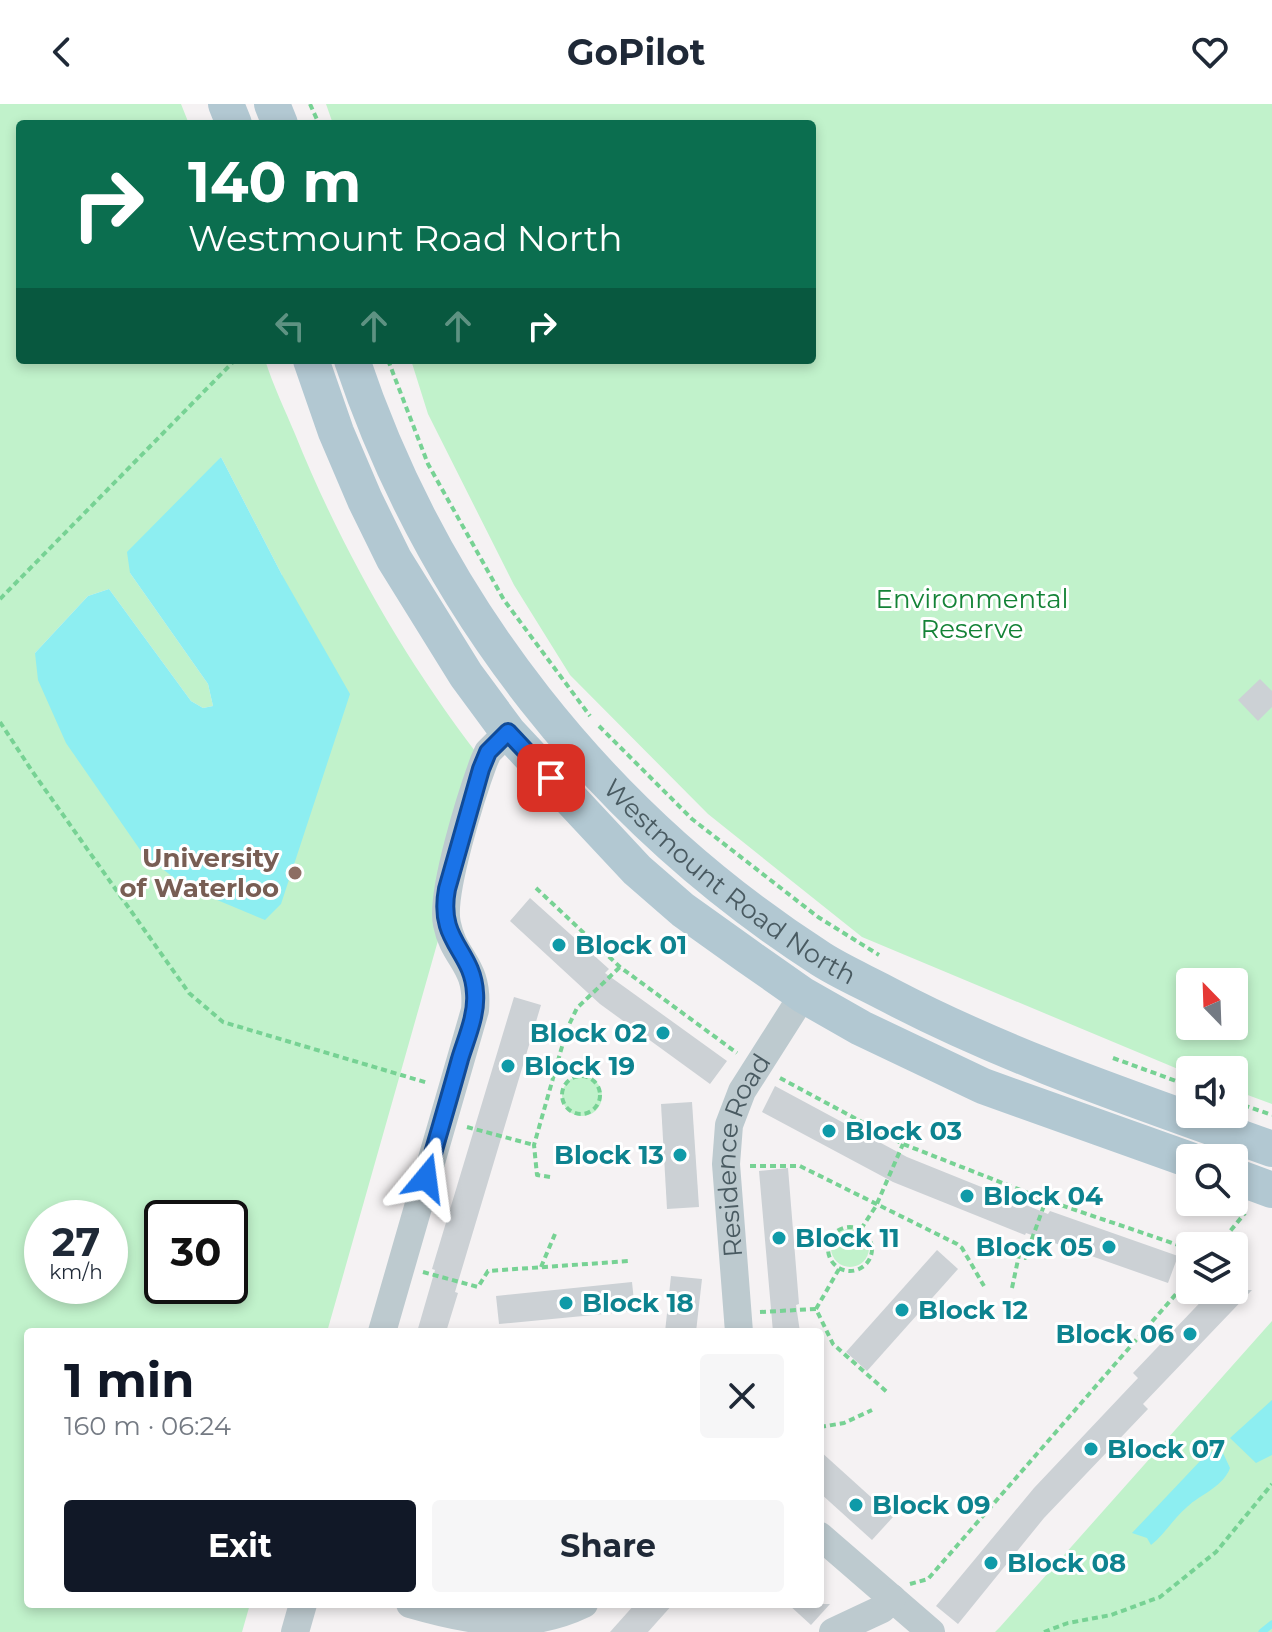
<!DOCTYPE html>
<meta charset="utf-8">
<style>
:root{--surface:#fff;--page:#f6f6f7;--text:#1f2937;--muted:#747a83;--accent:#111827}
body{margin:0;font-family:Montserrat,sans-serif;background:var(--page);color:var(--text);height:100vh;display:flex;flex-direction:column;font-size:30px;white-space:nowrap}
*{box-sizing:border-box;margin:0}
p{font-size:26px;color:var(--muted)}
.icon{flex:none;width:44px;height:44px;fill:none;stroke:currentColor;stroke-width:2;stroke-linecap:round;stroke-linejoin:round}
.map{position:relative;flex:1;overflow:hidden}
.details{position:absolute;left:24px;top:1224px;width:800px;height:280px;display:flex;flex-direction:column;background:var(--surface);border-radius:8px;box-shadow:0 4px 12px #0003}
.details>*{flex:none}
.hud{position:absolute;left:16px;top:16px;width:800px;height:244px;border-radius:8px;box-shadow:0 4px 12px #0003;background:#0b6e4f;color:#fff;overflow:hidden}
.needle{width:52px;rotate:337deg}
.fabs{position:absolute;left:1176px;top:864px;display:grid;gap:16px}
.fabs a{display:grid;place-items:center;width:72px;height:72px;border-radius:8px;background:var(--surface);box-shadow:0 4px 12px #0003;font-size:40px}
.speed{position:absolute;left:24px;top:1096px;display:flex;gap:16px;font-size:40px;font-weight:700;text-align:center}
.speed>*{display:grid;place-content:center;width:104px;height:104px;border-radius:50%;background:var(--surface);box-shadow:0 4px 12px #0003;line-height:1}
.speed small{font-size:20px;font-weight:400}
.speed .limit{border:4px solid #111;border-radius:12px;background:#fff;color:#111}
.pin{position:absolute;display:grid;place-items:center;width:68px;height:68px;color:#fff;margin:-34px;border-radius:16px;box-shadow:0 4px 12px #0006}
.me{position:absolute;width:88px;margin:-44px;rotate:16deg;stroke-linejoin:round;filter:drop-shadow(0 0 6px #0008)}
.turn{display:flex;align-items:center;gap:28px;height:168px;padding:0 40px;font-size:36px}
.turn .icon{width:104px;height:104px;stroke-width:2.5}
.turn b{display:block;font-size:56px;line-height:68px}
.lanes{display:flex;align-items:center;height:76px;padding:0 40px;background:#0003;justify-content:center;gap:40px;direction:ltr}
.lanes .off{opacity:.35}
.round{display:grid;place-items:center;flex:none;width:84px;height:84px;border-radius:8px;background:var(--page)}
.headline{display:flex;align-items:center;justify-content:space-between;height:136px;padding:0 40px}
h1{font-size:48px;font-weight:700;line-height:60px;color:var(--accent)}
.button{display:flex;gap:16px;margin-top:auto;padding:16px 40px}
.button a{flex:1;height:92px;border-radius:8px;background:var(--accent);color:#fff;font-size:32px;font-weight:700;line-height:92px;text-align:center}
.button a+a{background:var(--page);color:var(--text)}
header{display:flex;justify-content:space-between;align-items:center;height:104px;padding:0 40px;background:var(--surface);font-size:36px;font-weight:700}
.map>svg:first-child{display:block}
</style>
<header><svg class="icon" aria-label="back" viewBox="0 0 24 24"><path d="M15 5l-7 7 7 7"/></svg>GoPilot<svg class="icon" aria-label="heart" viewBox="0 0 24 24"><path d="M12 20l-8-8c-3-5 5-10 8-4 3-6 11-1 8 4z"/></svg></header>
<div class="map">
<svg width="1272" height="1528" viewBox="0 0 1272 1528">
<rect width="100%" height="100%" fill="#f5f2f3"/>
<!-- green -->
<g fill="#c1f2cb" fill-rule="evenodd">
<path d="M 0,0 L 181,0 L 189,20 L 20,20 L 20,256 L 265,256 C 273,281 285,306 295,330 C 341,444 403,553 478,651 L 433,796 L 441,826 L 327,1228 L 28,1228 L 28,1500 L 250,1500 L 242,1528 L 0,1528 ZM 221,353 L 282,471 L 143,750 L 35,549 L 88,492 L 109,485 L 191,597 L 203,604 L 213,602 L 208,580 L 130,469 ZM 42,1114 L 110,1114 L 110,1182 L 42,1182 ZM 162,1114 L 230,1114 L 230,1182 L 162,1182 Z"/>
<path d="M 326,0 L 1272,0 L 1272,1000 L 1234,986 L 1234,966 L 1190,966 L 1190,970 L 862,833 L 708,710 L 570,571 L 514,481 L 428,310 L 411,256 L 812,256 L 812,20 L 333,20 ZM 1190,878 L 1234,878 L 1234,922 L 1190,922 Z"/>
<circle cx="582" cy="992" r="20"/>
<circle cx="850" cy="1144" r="19"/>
<path d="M 1272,1217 L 1272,1528 L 995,1528 L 1000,1523 Z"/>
</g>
<!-- water -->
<g fill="#8deef1">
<path d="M 221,353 L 282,471 L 350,590 L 281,800 L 265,816 L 186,783 L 143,750 L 66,639 L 38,576 L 35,549 L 88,492 L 109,485 L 191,597 L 203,604 L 213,602 L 208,580 L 130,469 L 127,448 Z"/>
<path d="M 1272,1296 L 1272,1351 L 1256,1359 L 1230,1334 Z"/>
<path d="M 1214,1346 L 1223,1349 L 1230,1364 C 1223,1383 1201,1390 1187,1403 C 1173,1415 1165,1430 1151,1441 L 1147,1434 L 1132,1429 L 1202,1355 Z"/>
</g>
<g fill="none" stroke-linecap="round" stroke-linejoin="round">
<!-- stream -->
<path stroke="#8deef1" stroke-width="7" d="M 1262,1528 L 1272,1520"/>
</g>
<!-- building -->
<g fill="#ccd1d5">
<path d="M 1260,575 L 1272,587 L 1272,603 L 1258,617 L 1238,596 Z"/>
<path d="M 530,794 L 609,865 L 605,869 L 727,957 L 710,980 L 600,900 L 510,817 Z"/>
<path d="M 514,893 L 541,901 L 455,1188 L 458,1189 L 446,1228 L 417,1228 L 435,1166 L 432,1165 Z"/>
<path d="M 775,982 L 907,1053 L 1048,1110 L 1050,1107 L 1178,1152 L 1168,1179 L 1026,1129 L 1025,1131 L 893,1078 L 762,1008 Z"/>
<path d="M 692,998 L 699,1103 L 667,1105 L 661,1000 Z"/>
<path d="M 788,1064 L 799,1200 L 796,1201 L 800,1228 L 773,1228 L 759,1067 Z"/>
<path d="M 937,1146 L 958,1165 L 867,1267 L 846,1248 Z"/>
<path d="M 671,1172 L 702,1175 L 696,1228 L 665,1228 Z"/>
<path d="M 632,1178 L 635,1207 L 499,1220 L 496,1192 Z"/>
<path d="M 1212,1186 L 1252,1186 L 1143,1300 L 1148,1305 L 1044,1414 L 958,1520 L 936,1502 L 1034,1384 L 1138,1274 L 1133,1269 Z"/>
<path d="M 820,1347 L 893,1413 L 872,1436 L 820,1389 Z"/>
<path d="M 635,1500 L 673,1500 L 648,1528 L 610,1528 Z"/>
<path d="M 788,1500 L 830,1500 L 811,1521 Z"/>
</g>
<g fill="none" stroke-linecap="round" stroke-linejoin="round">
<!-- path -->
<g stroke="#77d294" stroke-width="4" stroke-dasharray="6 4" stroke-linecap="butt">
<path d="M 310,0 L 319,20"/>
<path d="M 388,256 L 428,360 L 504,496 L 590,612"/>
<path d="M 0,495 L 235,256"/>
<path d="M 0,618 L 32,667 L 189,889 L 223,918 L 428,979"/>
<path d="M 599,622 L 692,715 L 818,813 L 879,851"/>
<path d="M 536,784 L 620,863 L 737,949"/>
<path d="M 1113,954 L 1190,982"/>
<circle cx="581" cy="991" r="19"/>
<path d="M 780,974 L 903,1040 L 1046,1096 L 1190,1145"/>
<path d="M 1234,998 L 1272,1011"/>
<path d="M 467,1023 L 534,1041"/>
<path d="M 750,1062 L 800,1062 L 957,1140 L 962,1144 L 984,1182"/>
<path d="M 550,1073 L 537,1071 L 534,1041 L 567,925 L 577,904 L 620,863"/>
<circle cx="850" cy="1145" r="22"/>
<path d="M 861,1125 L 876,1102 L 903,1040"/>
<path d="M 1218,1142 L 1245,1109"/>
<path d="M 541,1163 L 555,1130"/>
<path d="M 423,1168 L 478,1183 L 488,1167 L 629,1157"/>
<path d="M 1012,1184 L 1019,1151 L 1025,1154 L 1046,1096"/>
<path d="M 816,1205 L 839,1165"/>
<path d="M 760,1208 L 816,1205 L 833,1240 L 887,1288"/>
<path d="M 820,1323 L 844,1319 L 872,1306"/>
<path d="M 910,1480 L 928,1475 L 1190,1174"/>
<path d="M 1044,1528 L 1068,1519 L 1111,1511 L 1160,1493 L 1216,1448 L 1272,1380"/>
</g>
<!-- minor -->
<g stroke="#bdcacf" stroke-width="28">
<path d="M 382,1228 L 475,906 C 479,860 454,856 447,820 C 440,790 472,689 484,657 L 488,648 L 508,628"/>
<path id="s1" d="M 739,1228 L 726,1060 L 729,1021 L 742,987 L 803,891"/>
<path d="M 820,1432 L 931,1528"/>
<path d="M 410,1500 C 472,1518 526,1528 584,1500"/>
<path d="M 295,1528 L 303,1500"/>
<path d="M 833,1528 L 882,1505 L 892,1494"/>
</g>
<!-- major -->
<g stroke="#b2c8d2" stroke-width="36">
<path d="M 226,0 L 234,20"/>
<path d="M 272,0 L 280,20"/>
<path d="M 311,256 L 336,328 L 365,396 L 394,455 L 466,571 L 508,628 L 637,766 L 683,806 L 746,851 L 803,891 L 861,924 L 983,982 L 1190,1056"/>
<path id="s2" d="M 352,256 C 435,504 602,714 821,855 C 843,869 867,879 889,891 C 1011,955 1142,998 1272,1045"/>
<path d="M 1234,1072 L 1272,1086"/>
</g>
</g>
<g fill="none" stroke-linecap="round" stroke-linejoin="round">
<defs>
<path id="route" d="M 426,1074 C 437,1035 449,995 460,955 C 466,935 477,911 475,889 C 473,846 437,838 447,785 L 481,665 L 488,648 L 508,628 L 551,674"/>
</defs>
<!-- route casing -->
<use href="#route" stroke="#114b97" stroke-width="20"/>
<!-- route -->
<use href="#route" stroke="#1a73e8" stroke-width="14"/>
</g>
<!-- markers -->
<circle fill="#8d6e63" stroke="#fff" stroke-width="3" cx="295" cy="769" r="8"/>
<g fill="#0f9aa8" stroke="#fff" stroke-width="3">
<circle cx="559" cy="841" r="8"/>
<circle cx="663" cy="929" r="8"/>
<circle cx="508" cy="962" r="8"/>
<circle cx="829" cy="1027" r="8"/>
<circle cx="680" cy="1051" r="8"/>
<circle cx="967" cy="1092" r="8"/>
<circle cx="779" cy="1134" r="8"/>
<circle cx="1109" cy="1143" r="8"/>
<circle cx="566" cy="1199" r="8"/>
<circle cx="902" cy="1206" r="8"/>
<circle cx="1190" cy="1230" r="8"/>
<circle cx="1091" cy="1345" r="8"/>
<circle cx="856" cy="1401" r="8"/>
<circle cx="991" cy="1459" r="8"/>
</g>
<g text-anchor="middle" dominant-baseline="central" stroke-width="6" stroke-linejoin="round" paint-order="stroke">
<!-- park labels -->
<g font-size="26" fill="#148337" stroke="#fff">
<text x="972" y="495">Environmental<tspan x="972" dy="30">Reserve</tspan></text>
</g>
<!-- education labels -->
<g font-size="26" font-weight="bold" fill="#785e54" stroke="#fff" text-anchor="end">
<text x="279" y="754">University<tspan x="279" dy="30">of Waterloo</tspan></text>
</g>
<!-- street labels -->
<g font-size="26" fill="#495a61" stroke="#fff">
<text stroke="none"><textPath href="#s2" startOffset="656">Westmount Road North</textPath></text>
<text stroke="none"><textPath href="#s1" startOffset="180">Residence Road</textPath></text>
</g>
<!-- culture labels -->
<g font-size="26" font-weight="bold" fill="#0d838f" stroke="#fff" text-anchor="start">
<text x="575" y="841">Block 01</text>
<text x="647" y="929" text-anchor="end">Block 02</text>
<text x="524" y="962">Block 19</text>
<text x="845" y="1027">Block 03</text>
<text x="664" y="1051" text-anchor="end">Block 13</text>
<text x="983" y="1092">Block 04</text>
<text x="795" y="1134">Block 11</text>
<text x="1093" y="1143" text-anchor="end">Block 05</text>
<text x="582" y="1199">Block 18</text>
<text x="918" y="1206">Block 12</text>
<text x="1174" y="1230" text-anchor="end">Block 06</text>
<text x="1107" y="1345">Block 07</text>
<text x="872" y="1401">Block 09</text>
<text x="1007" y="1459">Block 08</text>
</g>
</g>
</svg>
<div class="fabs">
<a><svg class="needle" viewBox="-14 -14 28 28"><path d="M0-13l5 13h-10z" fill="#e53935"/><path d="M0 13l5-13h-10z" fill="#747a83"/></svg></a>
<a><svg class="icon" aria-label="sound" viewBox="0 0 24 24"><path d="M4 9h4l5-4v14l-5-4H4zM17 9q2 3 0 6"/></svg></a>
<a><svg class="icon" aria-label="search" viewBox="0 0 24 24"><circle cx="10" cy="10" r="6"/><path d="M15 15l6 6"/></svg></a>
<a><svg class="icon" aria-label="layers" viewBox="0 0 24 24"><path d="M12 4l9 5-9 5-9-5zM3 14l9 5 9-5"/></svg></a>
</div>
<div class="speed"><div>27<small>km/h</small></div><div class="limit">30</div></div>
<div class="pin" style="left:551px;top:674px;background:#d93025"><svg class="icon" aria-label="arrive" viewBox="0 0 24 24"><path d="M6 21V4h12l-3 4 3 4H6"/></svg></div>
<svg class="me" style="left:426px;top:1074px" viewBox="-20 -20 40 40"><path d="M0-17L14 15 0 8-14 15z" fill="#1a73e8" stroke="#fff" stroke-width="4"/></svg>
<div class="hud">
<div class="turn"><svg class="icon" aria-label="right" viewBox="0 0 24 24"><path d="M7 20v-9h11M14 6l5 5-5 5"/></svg><div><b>140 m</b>Westmount Road North</div></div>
<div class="lanes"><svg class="icon off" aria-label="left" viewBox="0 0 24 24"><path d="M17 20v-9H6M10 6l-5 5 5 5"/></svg><svg class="icon off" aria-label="ahead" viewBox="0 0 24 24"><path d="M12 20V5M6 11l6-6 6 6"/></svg><svg class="icon off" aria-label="ahead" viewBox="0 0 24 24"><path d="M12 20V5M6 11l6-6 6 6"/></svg><svg class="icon" aria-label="right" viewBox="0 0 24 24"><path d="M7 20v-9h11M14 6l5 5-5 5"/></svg></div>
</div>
<section class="details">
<div class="headline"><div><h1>1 min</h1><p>160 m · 06:24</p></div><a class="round"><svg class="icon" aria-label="close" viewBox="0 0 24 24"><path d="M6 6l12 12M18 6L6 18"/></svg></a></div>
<div class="button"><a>Exit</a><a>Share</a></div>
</section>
</div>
